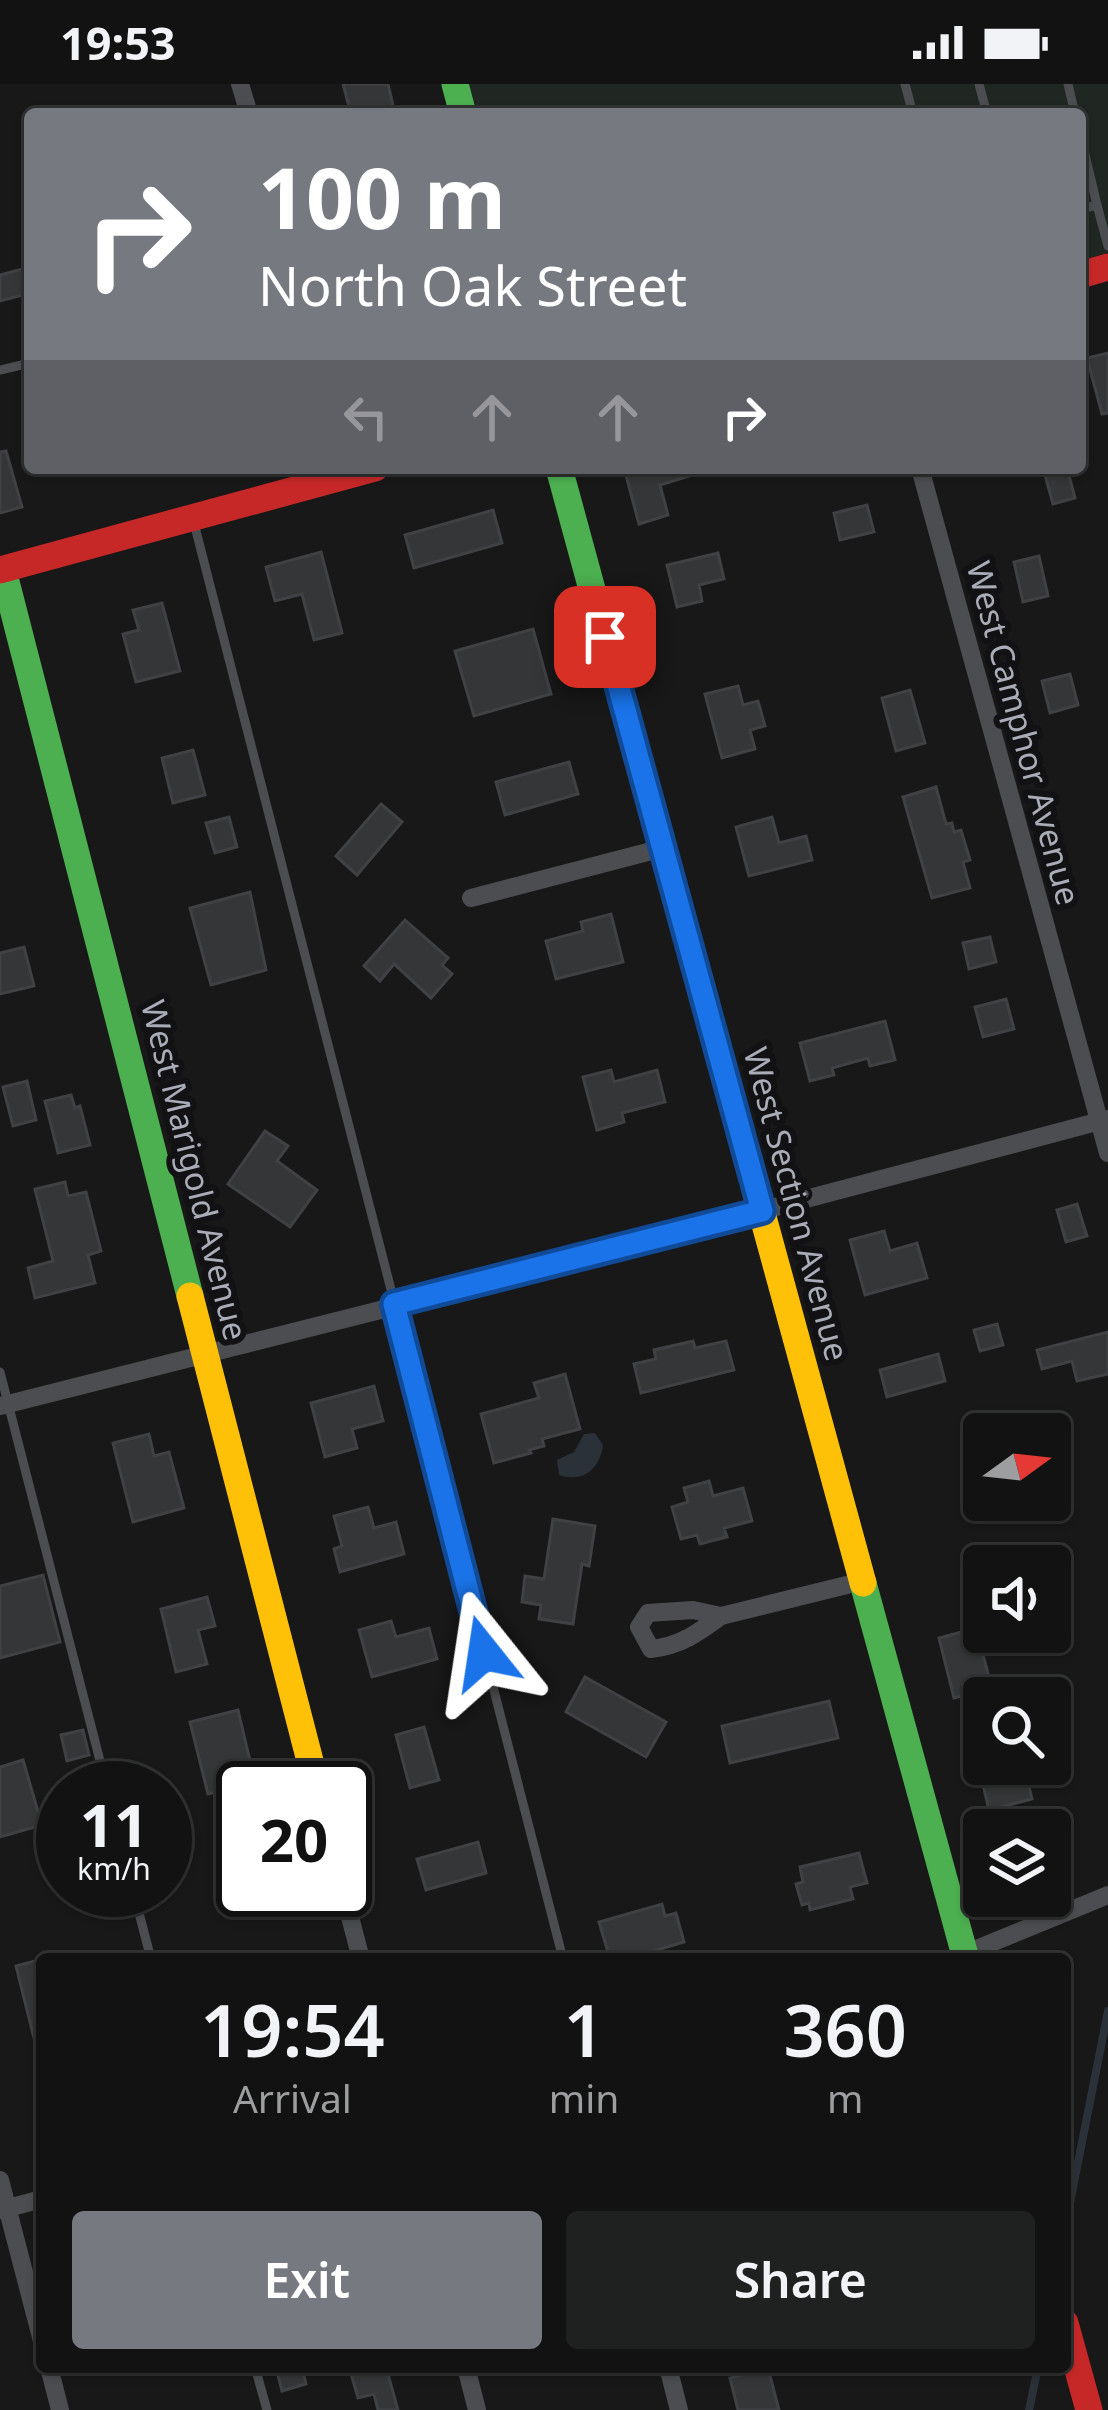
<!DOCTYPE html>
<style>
:root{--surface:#121212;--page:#1f2020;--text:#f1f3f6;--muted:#9c9e9f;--line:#313232;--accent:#777980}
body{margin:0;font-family:"Noto Sans",sans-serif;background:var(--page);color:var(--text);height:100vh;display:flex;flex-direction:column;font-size:45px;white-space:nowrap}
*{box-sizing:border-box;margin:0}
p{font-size:39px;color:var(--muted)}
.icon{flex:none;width:66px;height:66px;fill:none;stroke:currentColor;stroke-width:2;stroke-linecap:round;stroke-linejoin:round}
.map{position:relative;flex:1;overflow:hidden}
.panel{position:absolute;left:36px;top:1869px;width:1035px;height:420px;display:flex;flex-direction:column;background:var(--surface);border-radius:12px;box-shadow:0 3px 9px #0004,0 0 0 3px var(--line)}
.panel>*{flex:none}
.hud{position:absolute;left:24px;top:24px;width:1062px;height:366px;border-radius:12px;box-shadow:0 3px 9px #0004,0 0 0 3px var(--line);background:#777980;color:#fff;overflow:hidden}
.needle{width:78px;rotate:75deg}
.controls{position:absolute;left:963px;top:1329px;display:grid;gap:24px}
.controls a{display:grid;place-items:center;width:108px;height:108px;border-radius:12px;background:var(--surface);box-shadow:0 3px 9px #0004,0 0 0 3px var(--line);font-size:60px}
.speed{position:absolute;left:36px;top:1677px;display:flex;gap:24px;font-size:60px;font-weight:700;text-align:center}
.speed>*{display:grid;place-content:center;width:156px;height:156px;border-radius:50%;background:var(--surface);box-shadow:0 3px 9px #0004,0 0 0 3px var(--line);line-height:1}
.speed small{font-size:30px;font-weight:400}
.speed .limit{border:6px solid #111;border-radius:18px;background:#fff;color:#111}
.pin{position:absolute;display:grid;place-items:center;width:102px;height:102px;color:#fff;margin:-51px;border-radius:24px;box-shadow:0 6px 18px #0006}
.me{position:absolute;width:132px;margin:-66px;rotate:345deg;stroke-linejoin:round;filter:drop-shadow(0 0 9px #0008)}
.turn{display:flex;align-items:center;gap:42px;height:252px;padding:0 36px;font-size:54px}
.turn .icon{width:156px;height:156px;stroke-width:2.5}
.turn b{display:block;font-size:84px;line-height:102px}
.lanes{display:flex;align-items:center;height:114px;padding:0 36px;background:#0003;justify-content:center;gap:60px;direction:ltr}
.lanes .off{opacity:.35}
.eta{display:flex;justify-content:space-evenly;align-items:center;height:204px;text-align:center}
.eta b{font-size:72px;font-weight:600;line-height:84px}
.cta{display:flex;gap:24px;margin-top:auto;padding:24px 36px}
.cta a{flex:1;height:138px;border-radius:12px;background:var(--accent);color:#fff;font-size:48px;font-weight:600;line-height:138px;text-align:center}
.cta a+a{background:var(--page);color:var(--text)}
.status{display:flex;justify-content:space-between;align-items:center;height:84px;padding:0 60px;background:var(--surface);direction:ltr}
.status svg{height:33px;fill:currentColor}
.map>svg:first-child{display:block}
</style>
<div class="status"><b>19:53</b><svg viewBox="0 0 49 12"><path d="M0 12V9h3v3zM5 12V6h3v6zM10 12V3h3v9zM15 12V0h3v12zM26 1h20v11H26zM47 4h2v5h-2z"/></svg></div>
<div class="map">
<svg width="1108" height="2326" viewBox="0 0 1108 2326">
<rect width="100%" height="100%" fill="#181818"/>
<!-- green -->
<path fill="#202621" d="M 465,0 L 1108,0 L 1108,169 L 1080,176 L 1080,30 L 474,30 Z"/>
<!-- water -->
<path fill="#2b3139" d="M 595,1349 L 603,1361 C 600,1385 583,1399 559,1391 L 557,1376 L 574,1368 L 584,1350 Z"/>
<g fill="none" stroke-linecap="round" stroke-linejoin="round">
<!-- stream -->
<g stroke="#2b3139" stroke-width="8">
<path d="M 1065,2144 L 1108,1927"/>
<path d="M 1029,2326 L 1038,2283"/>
</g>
</g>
<!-- building -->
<g fill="#353637" stroke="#404144" stroke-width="3">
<path d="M 343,0 L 388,0 L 395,30 L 351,30 Z"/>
<path d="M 30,183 L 30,209 L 0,217 L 0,191 Z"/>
<path d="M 1108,269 L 1108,329 L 1102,330 L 1087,274 Z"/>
<path d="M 6,367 L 22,423 L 0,429 L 0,368 Z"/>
<path d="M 624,384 L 699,384 L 699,389 L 660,401 L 668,431 L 639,440 Z"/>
<path d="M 1043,384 L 1067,384 L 1075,414 L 1053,420 Z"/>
<path d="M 867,421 L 874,448 L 840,456 L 834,429 Z"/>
<path d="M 493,426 L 502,459 L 414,484 L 405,451 Z"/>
<path d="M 321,468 L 342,549 L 314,556 L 302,510 L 275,517 L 266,483 Z"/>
<path d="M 718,469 L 724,495 L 699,501 L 702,517 L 677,523 L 667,481 Z"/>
<path d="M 1039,472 L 1048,512 L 1023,518 L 1014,478 Z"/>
<path d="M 162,519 L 180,587 L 136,598 L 123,550 L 139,546 L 133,526 Z"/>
<path d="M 533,545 L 551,610 L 474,632 L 455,567 Z"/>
<path d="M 1070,590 L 1078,621 L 1050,629 L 1042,597 Z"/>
<path d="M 738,602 L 743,621 L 758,617 L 765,642 L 750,646 L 755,665 L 722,674 L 705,610 Z"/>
<path d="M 910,606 L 925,659 L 896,667 L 882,614 Z"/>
<path d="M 193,666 L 205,711 L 173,719 L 162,674 Z"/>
<path d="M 569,678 L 578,710 L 505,731 L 496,698 Z"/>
<path d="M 936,703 L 946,740 L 952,739 L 954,748 L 961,746 L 970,776 L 963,778 L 970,804 L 932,814 L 903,713 Z"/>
<path d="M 381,720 L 402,738 L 357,791 L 336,772 Z"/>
<path d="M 229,733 L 237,763 L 215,769 L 206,739 Z"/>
<path d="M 772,733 L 779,759 L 806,752 L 812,776 L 749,792 L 736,743 Z"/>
<path d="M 250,808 L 266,886 L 211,901 L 190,824 Z"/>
<path d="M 611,830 L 623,878 L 556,895 L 546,857 L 583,847 L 581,838 Z"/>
<path d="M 405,836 L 448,874 L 442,881 L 452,890 L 431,914 L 394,880 L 380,897 L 364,882 Z"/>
<path d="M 990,853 L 996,878 L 969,885 L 963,859 Z"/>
<path d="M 24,863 L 34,902 L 0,910 L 0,869 Z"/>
<path d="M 1006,915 L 1014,945 L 983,953 L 975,923 Z"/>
<path d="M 885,937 L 895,976 L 870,982 L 868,974 L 832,984 L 834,991 L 810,997 L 800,959 Z"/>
<path d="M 611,986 L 614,998 L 657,986 L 665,1018 L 622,1029 L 624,1038 L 597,1046 L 583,993 Z"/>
<path d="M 27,997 L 36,1036 L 13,1042 L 3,1003 Z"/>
<path d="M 71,1011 L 75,1024 L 80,1022 L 90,1061 L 58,1069 L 45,1017 Z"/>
<path d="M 265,1047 L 288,1062 L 277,1077 L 317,1106 L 290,1143 L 228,1100 Z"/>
<path d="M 65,1098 L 68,1112 L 86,1108 L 101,1167 L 88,1171 L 95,1199 L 35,1214 L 28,1184 L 53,1177 L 35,1105 Z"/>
<path d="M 1077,1120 L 1087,1152 L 1066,1158 L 1057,1126 Z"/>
<path d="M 884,1147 L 890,1167 L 917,1159 L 927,1194 L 865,1211 L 850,1156 Z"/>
<path d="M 997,1240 L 1003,1261 L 980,1267 L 974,1246 Z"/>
<path d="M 1108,1248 L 1108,1290 L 1077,1297 L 1072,1277 L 1042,1285 L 1037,1266 Z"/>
<path d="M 693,1257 L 695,1264 L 726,1257 L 734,1286 L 641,1309 L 634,1280 L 656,1275 L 654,1266 Z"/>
<path d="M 938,1270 L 945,1297 L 887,1313 L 880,1286 Z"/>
<path d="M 565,1290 L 580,1345 L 542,1355 L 544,1362 L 529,1366 L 531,1369 L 494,1379 L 481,1330 L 539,1314 L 534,1299 Z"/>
<path d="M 374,1302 L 383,1337 L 352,1345 L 357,1364 L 325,1373 L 311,1319 Z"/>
<path d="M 149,1350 L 154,1372 L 169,1368 L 184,1424 L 133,1438 L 113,1359 Z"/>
<path d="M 709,1397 L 713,1412 L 743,1404 L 752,1437 L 724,1444 L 727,1453 L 700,1460 L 697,1451 L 681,1455 L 672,1423 L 688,1418 L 684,1404 Z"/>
<path d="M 368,1423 L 374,1444 L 396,1438 L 404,1470 L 340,1488 L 334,1465 L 342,1462 L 334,1432 Z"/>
<path d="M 553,1435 L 595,1442 L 589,1482 L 582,1480 L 573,1540 L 539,1535 L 541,1521 L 522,1518 L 525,1492 L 544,1495 Z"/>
<path d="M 43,1491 L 60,1558 L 0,1574 L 0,1502 Z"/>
<path d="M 207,1513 L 215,1542 L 198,1546 L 207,1580 L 176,1588 L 161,1525 Z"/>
<path d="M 391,1537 L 396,1553 L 429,1544 L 437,1575 L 372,1593 L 359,1546 Z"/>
<path d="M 976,1544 L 992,1605 L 954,1614 L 939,1554 Z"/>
<path d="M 585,1593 L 666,1638 L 646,1673 L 566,1628 Z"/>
<path d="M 829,1617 L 838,1654 L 730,1679 L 722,1642 Z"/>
<path d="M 238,1626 L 251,1681 L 236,1685 L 241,1702 L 208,1710 L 190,1638 Z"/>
<path d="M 424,1643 L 439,1696 L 410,1704 L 396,1651 Z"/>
<path d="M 83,1646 L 89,1671 L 67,1677 L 61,1651 Z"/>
<path d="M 23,1676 L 42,1741 L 0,1753 L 0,1683 Z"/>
<path d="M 996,1680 L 1019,1680 L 1021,1687 L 1025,1686 L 1032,1715 L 989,1726 L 980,1688 L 997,1683 Z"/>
<path d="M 243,1750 L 243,1781 L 225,1786 L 217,1756 Z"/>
<path d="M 478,1758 L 486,1789 L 426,1806 L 417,1775 Z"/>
<path d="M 859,1769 L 867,1799 L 850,1803 L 853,1815 L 810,1826 L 809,1819 L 802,1821 L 796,1800 L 803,1798 L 800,1783 Z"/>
<path d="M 662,1820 L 665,1832 L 676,1829 L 684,1858 L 627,1875 L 610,1875 L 599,1838 Z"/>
<path d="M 42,1875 L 42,1957 L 35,1958 L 16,1882 Z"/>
<path d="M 276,2283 L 302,2283 L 306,2300 L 282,2307 Z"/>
<path d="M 349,2283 L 386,2283 L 398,2326 L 378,2326 L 374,2310 L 358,2314 Z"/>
<path d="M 768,2284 L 779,2326 L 738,2326 L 730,2294 Z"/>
</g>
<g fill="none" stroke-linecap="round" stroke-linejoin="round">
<!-- lane -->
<g stroke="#4c4d50" stroke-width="9">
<path d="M 905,0 L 913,30"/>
<path d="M 979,0 L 987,30"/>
<path d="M 1068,0 L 1075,30"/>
<path d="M 1080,50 L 1097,121"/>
<path d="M 1080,125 L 1097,121 L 1108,162"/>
<path d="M 0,286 L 30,279"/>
<path d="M 194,439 L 563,1875"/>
<path d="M 0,1288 L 107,1704"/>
<path d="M 133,1806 L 151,1875"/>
<path d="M 255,2283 L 267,2326"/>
</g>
<!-- street -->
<g stroke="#4c4d50" stroke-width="18">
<path d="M 240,0 L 249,30"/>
<path d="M 920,384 L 1108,1069"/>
<path d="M 471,814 L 663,764"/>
<path d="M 0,1322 L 523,1190 L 1108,1035"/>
<path d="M 693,1526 L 721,1532 C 698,1549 680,1562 651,1565 L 639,1543 L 648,1529 Z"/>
<path d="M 721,1532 L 863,1497"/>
<path d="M 343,1806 L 361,1875"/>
<path d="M 952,1875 L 1108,1811"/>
<path d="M 0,2096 L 42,2257"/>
<path d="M 0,2126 L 42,2115"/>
<path d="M 49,2283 L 60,2326"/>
<path d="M 466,2283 L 477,2326"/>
<path d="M 668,2283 L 679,2326"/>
</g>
<!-- fast -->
<g stroke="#4caf50" stroke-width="27">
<path d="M 455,0 L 463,30"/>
<path d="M 559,384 L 704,917"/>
<path d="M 3,486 L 190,1212"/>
<path d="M 863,1499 L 966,1875"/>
</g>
<!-- slow -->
<g stroke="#ffc107" stroke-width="27">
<path d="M 704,917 L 863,1499"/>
<path d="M 190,1212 L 317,1704"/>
</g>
<!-- jam -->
<g stroke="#c62828" stroke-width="27">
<path d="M 1080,191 L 1108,183"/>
<path d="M 0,486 L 375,384"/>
<path d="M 1065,2239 L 1089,2326"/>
</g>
</g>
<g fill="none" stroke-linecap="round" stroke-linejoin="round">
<defs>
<path id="route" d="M 484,1569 L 394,1220 L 762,1127 L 605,553"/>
</defs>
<!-- route casing -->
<use href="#route" stroke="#114b97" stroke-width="30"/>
<!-- route -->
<use href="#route" stroke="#1a73e8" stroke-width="21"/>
</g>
<g text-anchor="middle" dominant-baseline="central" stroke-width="12" stroke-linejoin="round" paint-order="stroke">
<!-- street labels -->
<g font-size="33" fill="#aaadb8" stroke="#121214">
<text transform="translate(1024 649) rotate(75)">West Camphor Avenue</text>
<text transform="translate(195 1086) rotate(76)">West Marigold Avenue</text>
<text transform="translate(797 1120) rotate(75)">West Section Avenue</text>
</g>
</g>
</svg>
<div class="controls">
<a><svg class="needle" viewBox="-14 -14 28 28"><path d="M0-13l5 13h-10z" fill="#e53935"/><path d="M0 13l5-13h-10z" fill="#9c9e9f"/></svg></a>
<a><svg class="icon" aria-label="sound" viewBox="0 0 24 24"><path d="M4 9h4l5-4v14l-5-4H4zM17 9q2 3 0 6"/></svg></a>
<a><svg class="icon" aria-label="search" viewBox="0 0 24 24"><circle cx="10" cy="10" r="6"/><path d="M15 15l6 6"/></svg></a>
<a><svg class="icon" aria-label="layers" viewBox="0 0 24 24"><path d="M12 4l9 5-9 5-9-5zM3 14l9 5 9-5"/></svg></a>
</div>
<div class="speed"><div>11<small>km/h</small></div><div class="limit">20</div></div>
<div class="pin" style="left:605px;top:553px;background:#d93025"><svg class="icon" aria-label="arrive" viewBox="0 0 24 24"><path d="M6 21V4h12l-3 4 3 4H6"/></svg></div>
<svg class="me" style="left:484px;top:1569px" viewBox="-20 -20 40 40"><path d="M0-17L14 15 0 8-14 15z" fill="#1a73e8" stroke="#fff" stroke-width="4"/></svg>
<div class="hud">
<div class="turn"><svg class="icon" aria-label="right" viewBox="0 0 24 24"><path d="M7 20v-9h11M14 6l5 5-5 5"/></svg><div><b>100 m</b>North Oak Street</div></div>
<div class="lanes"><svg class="icon off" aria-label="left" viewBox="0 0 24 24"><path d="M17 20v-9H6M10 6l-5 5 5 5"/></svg><svg class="icon off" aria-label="ahead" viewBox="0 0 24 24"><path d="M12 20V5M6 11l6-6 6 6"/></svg><svg class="icon off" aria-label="ahead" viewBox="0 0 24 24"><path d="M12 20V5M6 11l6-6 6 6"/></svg><svg class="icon" aria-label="right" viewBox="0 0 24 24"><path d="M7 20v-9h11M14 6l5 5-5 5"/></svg></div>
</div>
<section class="panel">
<div class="eta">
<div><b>19:54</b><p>Arrival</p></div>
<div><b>1</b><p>min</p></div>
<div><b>360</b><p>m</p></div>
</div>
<div class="cta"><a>Exit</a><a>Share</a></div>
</section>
</div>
